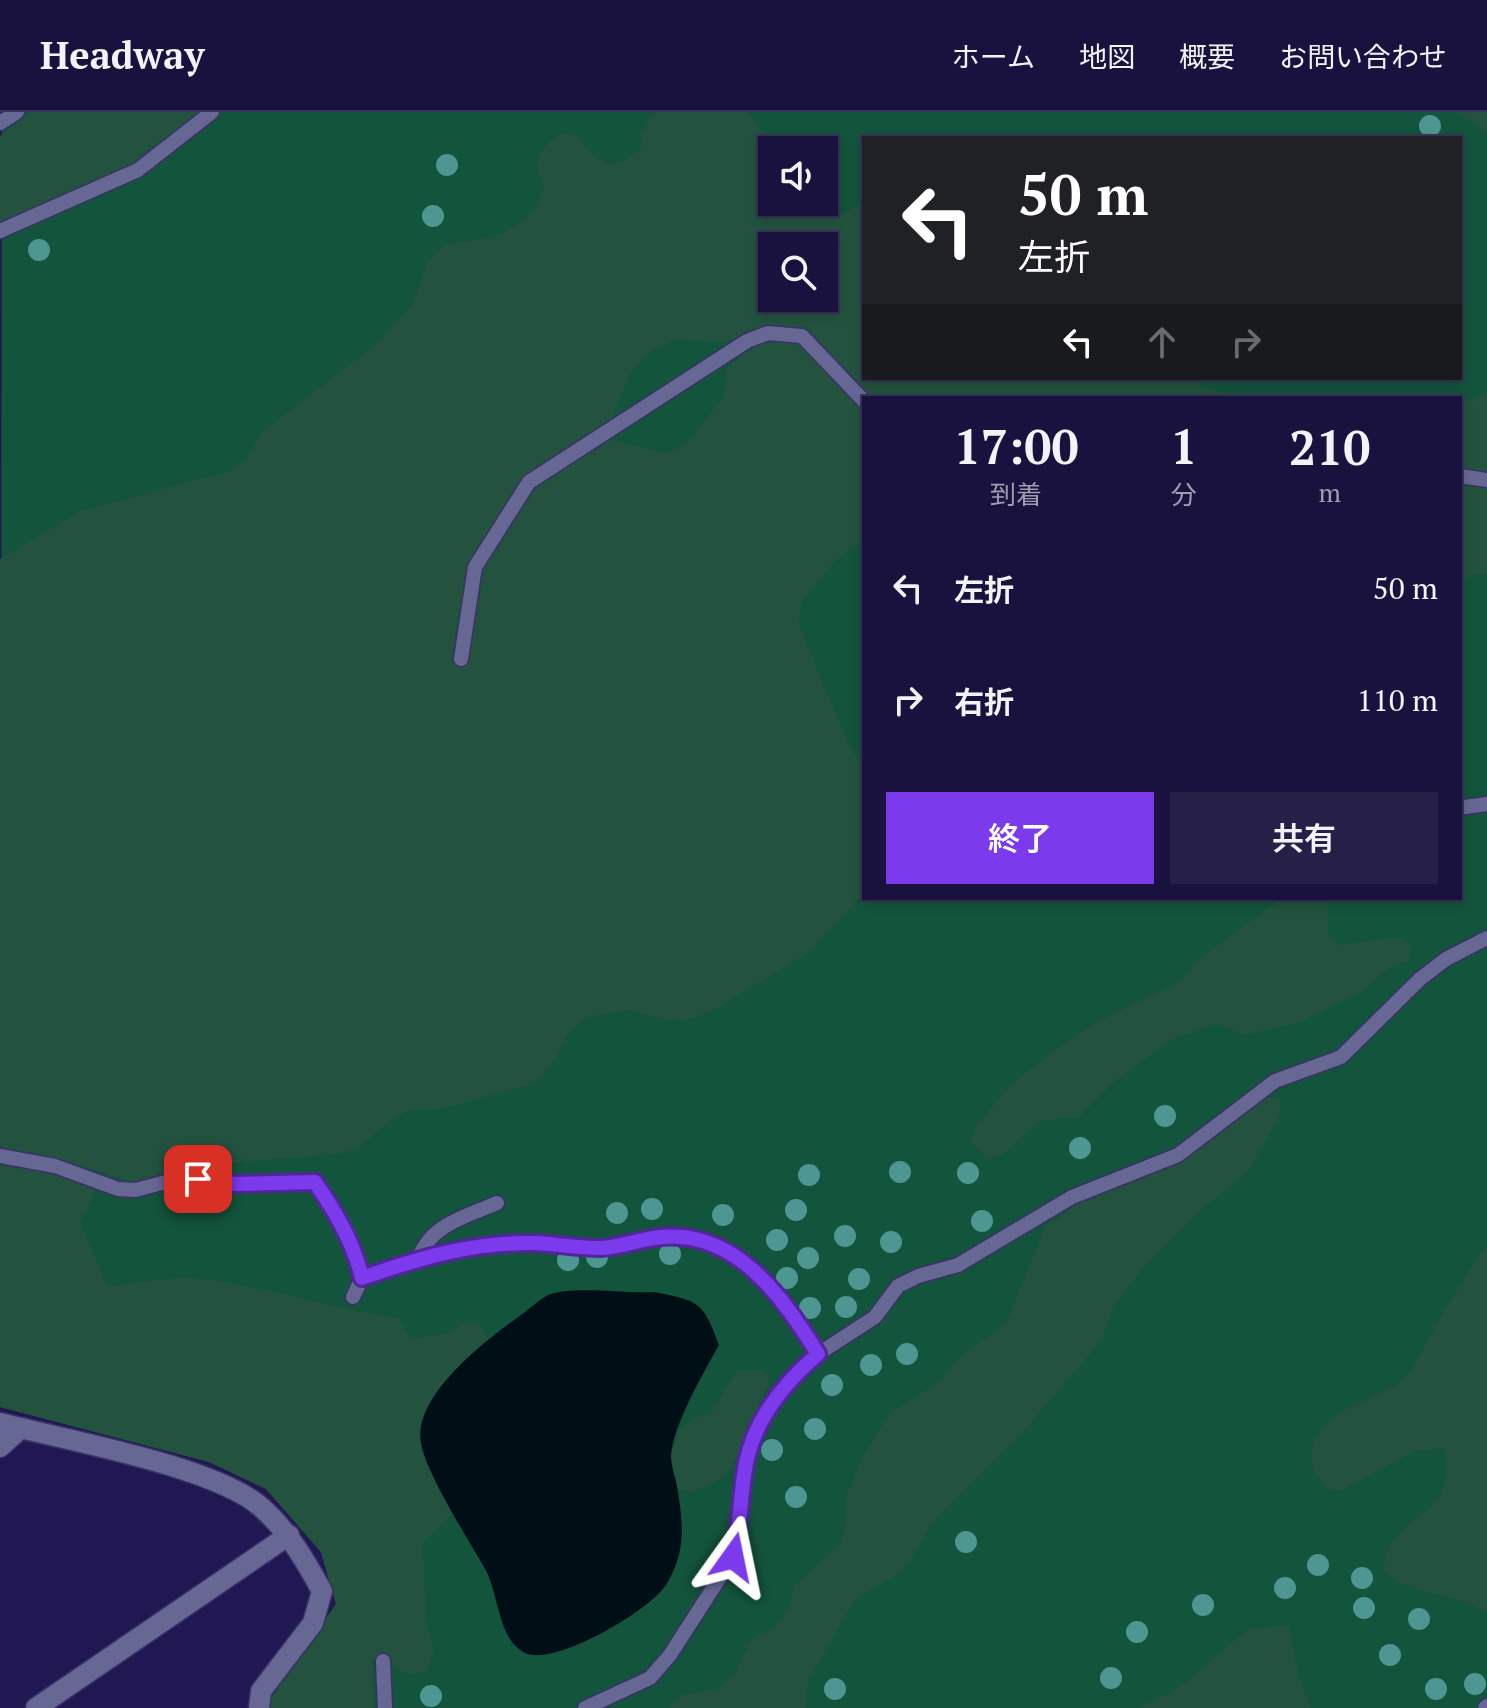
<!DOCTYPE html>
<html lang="ja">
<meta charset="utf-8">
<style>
:root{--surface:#19123e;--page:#262049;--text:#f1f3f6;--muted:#9f9eb0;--line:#373258;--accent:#7c3aed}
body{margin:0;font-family:"PT Serif","Noto Sans JP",serif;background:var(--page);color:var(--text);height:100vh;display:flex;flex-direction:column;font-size:30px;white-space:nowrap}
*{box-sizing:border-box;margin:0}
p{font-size:26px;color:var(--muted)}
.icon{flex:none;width:44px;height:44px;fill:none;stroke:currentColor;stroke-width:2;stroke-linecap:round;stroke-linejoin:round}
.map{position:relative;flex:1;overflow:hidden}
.panel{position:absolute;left:862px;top:284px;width:600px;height:504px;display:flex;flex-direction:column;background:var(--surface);border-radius:0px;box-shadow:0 4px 12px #0003,0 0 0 2px var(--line)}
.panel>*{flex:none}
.top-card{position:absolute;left:862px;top:24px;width:600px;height:244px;border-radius:0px;box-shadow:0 4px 12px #0003,0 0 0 2px var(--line);background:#202124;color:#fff;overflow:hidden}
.buttons{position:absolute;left:758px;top:24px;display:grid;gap:16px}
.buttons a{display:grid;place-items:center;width:80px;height:80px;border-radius:0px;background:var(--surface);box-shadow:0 4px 12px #0003,0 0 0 2px var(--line);font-size:40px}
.pin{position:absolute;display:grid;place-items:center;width:68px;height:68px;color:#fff;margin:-34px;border-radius:16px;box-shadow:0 4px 12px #0006}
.me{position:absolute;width:88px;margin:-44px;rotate:12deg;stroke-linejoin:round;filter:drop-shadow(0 0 6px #0008)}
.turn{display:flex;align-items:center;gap:28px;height:168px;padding:0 24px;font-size:36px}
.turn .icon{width:104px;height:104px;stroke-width:2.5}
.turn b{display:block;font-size:56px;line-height:68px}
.lanes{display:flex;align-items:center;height:76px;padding:0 24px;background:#0003;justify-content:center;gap:40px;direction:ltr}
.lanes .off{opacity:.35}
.eta{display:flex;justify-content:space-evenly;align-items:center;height:136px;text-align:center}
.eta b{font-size:48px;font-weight:600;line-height:56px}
.primary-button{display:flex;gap:16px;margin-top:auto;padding:16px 24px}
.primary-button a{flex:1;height:92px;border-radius:0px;background:var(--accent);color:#fff;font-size:32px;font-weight:600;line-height:92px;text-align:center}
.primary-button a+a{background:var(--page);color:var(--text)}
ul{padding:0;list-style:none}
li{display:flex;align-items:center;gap:24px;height:112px;padding:0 24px}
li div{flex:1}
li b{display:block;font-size:30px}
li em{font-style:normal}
header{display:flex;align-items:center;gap:48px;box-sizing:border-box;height:112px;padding:0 40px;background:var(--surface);border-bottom:2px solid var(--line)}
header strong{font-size:38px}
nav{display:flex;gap:44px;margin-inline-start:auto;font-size:28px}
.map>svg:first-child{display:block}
</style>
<header>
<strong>Headway</strong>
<nav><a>ホーム</a><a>地図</a><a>概要</a><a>お問い合わせ</a></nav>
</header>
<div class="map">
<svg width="1487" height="1596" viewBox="0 0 1487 1596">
<rect width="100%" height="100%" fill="#211853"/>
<!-- green -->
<path fill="#13543c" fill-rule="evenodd" d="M 2,0 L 1487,0 L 1487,1596 L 270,1596 L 271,1586 L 336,1492 L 321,1440 L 266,1377 L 209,1350 L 0,1295 ZM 864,26 L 1460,26 L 1460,266 L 864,266 ZM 772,38 L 824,38 L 824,90 L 772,90 ZM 772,134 L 824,134 L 824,186 L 772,186 ZM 864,286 L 1460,286 L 1460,786 L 864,786 Z"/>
<!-- forest -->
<g fill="#23533f" fill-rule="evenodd">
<path d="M 31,0 L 201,0 L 130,57 L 0,111 L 0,24 Z"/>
<path d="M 655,0 L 747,0 L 776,38 L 772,38 L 772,90 L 810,90 L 835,105 L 864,91 L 864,266 L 1196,266 L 1201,275 L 1245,286 L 870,286 L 804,219 L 783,213 L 723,230 L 675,228 L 648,241 L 630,262 L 610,311 L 527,363 L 496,408 L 470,449 L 455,521 L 455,549 C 471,489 485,412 539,371 C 560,355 585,342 607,327 L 665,341 L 686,333 L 724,284 L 727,257 C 752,233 763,227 798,231 L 864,299 L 864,426 L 835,449 L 801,491 L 799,513 L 848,631 L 864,657 L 864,782 L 808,841 L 712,899 L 686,909 L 663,908 L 630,898 L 587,905 L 567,923 L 555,947 L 534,972 L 440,997 L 409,998 L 388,1010 L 359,1036 L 339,1042 L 230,1051 L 138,1071 L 54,1046 L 12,1041 L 0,1034 L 0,447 L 81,399 L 229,359 L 245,349 L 262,320 L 374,234 L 412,193 L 427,152 L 446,132 C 491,128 527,122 544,76 L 536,51 C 544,32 552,23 574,20 L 593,44 L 608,52 L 623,50 L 641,36 L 641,22 ZM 772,134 L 824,134 L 824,186 L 772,186 Z"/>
<path d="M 1456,0 L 1487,0 L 1487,21 Z"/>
<path d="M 1487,279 L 1487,360 L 1460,357 L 1460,292 Z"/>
<path d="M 1460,374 L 1487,376 L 1487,462 L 1474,463 L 1460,470 Z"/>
<path d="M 1282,786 L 1328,786 L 1328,821 L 1337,833 L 1397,825 L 1412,832 L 1408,849 L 1389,856 L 1363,879 L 1300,910 L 1245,923 L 1216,912 L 1173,927 L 1115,969 L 1079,1005 L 1040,1009 L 1002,1043 L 987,1046 L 970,1029 L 978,1011 L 1015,969 L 1069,928 L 1110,903 L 1177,872 L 1199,847 Z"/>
<path d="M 1267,985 L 1279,986 L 1281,1001 L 1248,1059 L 1193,1105 L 1139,1161 L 1113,1195 L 1102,1228 L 1022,1321 L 933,1409 L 911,1448 L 897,1463 L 855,1487 L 808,1569 L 805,1596 L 668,1596 L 681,1583 L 717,1577 L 735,1562 L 752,1526 L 774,1516 L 789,1498 L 795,1473 L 840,1432 L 846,1411 L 846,1385 L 862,1346 L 889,1302 L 940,1269 L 956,1248 L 1006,1211 L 1046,1114 L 1073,1095 L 1181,1047 Z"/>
<path d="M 0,1053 L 52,1061 L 96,1078 L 80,1111 L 108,1174 C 138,1171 172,1164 202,1167 C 265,1174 333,1197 398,1206 L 410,1225 C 431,1225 451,1224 467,1208 L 479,1212 L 488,1227 C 462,1253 410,1293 421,1334 C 427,1357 443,1381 453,1402 L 423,1430 L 426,1511 L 434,1537 L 428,1559 L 411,1562 L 397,1558 L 390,1545 L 373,1546 L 373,1596 L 270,1596 L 271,1586 L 336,1492 L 321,1440 L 266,1377 L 209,1350 L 0,1295 Z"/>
<path d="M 1487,1133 L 1487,1501 C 1453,1479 1413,1486 1383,1459 C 1385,1451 1386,1440 1390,1434 C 1416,1392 1455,1405 1444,1336 L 1415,1339 L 1342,1378 L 1328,1377 C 1318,1364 1306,1350 1313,1333 C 1333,1287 1375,1294 1405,1265 C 1415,1256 1421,1239 1428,1228 C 1447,1196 1464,1163 1487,1133 Z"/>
<path d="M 757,1257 L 768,1262 L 769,1273 C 753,1295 740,1351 724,1364 C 715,1372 700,1376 690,1381 L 677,1376 L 671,1344 L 679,1318 L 693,1307 L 713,1299 L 736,1259 Z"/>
<path d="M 1289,1513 L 1298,1562 L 1311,1596 L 1136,1596 L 1175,1579 L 1248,1517 Z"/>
</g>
<!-- water -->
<path fill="#000f16" d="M 654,1180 C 699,1189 703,1189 719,1233 C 704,1260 673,1313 671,1344 C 671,1353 675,1365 677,1374 C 683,1411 687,1439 666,1473 C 649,1499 554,1555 525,1541 C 497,1527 499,1479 484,1455 C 468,1427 426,1361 421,1331 C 413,1283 486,1228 521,1203 C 530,1197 541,1185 551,1182 C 577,1174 625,1182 654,1180 Z"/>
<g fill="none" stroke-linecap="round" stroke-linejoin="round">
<defs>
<g id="lane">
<path d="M 0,11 L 17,0"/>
<path d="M 0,119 L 138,58 L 212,0"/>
<path d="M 1460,364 L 1487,368"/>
<path d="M 461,547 L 475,455 L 529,370 L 747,229 L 768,221 L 802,224 L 864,289"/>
<path d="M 1465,695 L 1487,692"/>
<path d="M 0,1044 L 55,1054 L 118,1077 L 135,1078 L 178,1067 L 237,1072 L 315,1070 C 336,1101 353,1129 362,1166 L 353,1185"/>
<path d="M 419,1146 C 431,1112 467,1104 497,1091"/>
<path d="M 362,1166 C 419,1146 473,1130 534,1131 C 557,1132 579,1136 601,1135 C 621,1135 641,1127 661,1125 C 737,1118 784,1187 818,1242"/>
<path d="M 383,1549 L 385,1596"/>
<path d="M 585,1596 L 650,1566 L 670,1543 L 733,1445 L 740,1416 L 746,1349 L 766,1302 L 788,1268 L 818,1242 L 875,1205 L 898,1174 L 918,1164 L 958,1153 L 1072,1085 L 1178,1043 L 1275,969 L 1341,945 L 1420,867 L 1446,847 L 1487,826"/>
<path d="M 1485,1596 L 1487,1594"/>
</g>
<g id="street">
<path d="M 0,1311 C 65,1328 214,1354 261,1395 C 288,1419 305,1448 322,1479 L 313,1511 L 261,1579 L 259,1596"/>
<path d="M 0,1335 L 21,1316"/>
<path d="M 36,1596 L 289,1423"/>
</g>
</defs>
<!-- lane casing -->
<use href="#lane" stroke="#3a3267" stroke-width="17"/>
<!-- street casing -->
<use href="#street" stroke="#3a3267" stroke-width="23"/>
<!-- lane -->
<use href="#lane" stroke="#676794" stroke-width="14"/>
<!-- street -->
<use href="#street" stroke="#676794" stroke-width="20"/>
</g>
<!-- trees -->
<g fill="#4d9691">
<circle cx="1430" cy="14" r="11"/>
<circle cx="447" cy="53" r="11"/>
<circle cx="433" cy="104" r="11"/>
<circle cx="39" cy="138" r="11"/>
<circle cx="1165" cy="1004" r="11"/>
<circle cx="1080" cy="1036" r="11"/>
<circle cx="900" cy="1060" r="11"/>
<circle cx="968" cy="1061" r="11"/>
<circle cx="809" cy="1063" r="11"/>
<circle cx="652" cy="1097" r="11"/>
<circle cx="796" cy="1098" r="11"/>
<circle cx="617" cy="1101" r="11"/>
<circle cx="723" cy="1103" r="11"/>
<circle cx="982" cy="1109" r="11"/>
<circle cx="845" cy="1124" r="11"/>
<circle cx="777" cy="1128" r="11"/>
<circle cx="891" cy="1130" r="11"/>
<circle cx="670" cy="1142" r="11"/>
<circle cx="597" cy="1145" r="11"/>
<circle cx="808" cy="1146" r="11"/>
<circle cx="568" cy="1148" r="11"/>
<circle cx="787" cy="1166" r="11"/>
<circle cx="859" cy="1167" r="11"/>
<circle cx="846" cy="1195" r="11"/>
<circle cx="810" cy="1196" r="11"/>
<circle cx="907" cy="1242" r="11"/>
<circle cx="871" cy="1253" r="11"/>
<circle cx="832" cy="1273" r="11"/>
<circle cx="815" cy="1317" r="11"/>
<circle cx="772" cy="1338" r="11"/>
<circle cx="796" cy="1385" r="11"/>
<circle cx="966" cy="1430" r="11"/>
<circle cx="1318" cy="1453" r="11"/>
<circle cx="1362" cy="1466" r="11"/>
<circle cx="1285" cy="1476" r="11"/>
<circle cx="1203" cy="1493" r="11"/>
<circle cx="1364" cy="1496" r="11"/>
<circle cx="1419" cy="1507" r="11"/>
<circle cx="1137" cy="1520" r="11"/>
<circle cx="1390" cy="1543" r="11"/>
<circle cx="1111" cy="1566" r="11"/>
<circle cx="1475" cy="1572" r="11"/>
<circle cx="835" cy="1577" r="11"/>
<circle cx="1436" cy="1577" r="11"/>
<circle cx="431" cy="1584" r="11"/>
</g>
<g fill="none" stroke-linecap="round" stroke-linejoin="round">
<defs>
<path id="route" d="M 198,1067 L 237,1072 L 315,1070 C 336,1101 353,1129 362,1166 C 419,1146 473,1130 534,1131 C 556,1132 579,1136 601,1136 C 621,1135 641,1127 661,1125 C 737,1118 784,1187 818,1242 C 785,1270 755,1307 746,1351 C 740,1382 741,1413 733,1445"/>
</defs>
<!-- route casing -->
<use href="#route" stroke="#51269a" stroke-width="20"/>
<!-- route -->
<use href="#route" stroke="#7c3aed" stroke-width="14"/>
</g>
</svg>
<div class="buttons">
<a><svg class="icon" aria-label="sound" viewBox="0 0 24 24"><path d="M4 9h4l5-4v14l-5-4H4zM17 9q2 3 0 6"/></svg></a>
<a><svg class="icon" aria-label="search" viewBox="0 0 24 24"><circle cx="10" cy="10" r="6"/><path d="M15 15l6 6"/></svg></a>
</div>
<div class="pin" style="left:198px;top:1067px;background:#d93025"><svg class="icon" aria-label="arrive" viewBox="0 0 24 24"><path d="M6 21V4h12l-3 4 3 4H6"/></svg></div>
<svg class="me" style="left:733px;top:1445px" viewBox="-20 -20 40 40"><path d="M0-17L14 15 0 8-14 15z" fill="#7c3aed" stroke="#fff" stroke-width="4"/></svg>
<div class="top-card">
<div class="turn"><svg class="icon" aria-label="left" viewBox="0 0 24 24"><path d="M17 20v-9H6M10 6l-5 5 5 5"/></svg><div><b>50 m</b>左折</div></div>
<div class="lanes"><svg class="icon" aria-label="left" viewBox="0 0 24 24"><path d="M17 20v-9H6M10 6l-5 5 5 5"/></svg><svg class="icon off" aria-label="ahead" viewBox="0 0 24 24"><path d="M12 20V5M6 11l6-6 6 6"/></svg><svg class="icon off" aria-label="right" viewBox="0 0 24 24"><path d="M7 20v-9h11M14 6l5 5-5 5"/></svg></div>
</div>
<section class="panel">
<div class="eta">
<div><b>17:00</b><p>到着</p></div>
<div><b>1</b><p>分</p></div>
<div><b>210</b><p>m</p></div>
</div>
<ul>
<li><svg class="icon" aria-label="left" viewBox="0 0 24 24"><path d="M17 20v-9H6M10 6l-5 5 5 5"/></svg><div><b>左折</b></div><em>50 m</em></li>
<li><svg class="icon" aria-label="right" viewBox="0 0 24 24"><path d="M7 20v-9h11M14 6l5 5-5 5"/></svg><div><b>右折</b></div><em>110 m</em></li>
</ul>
<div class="primary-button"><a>終了</a><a>共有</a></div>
</section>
</div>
